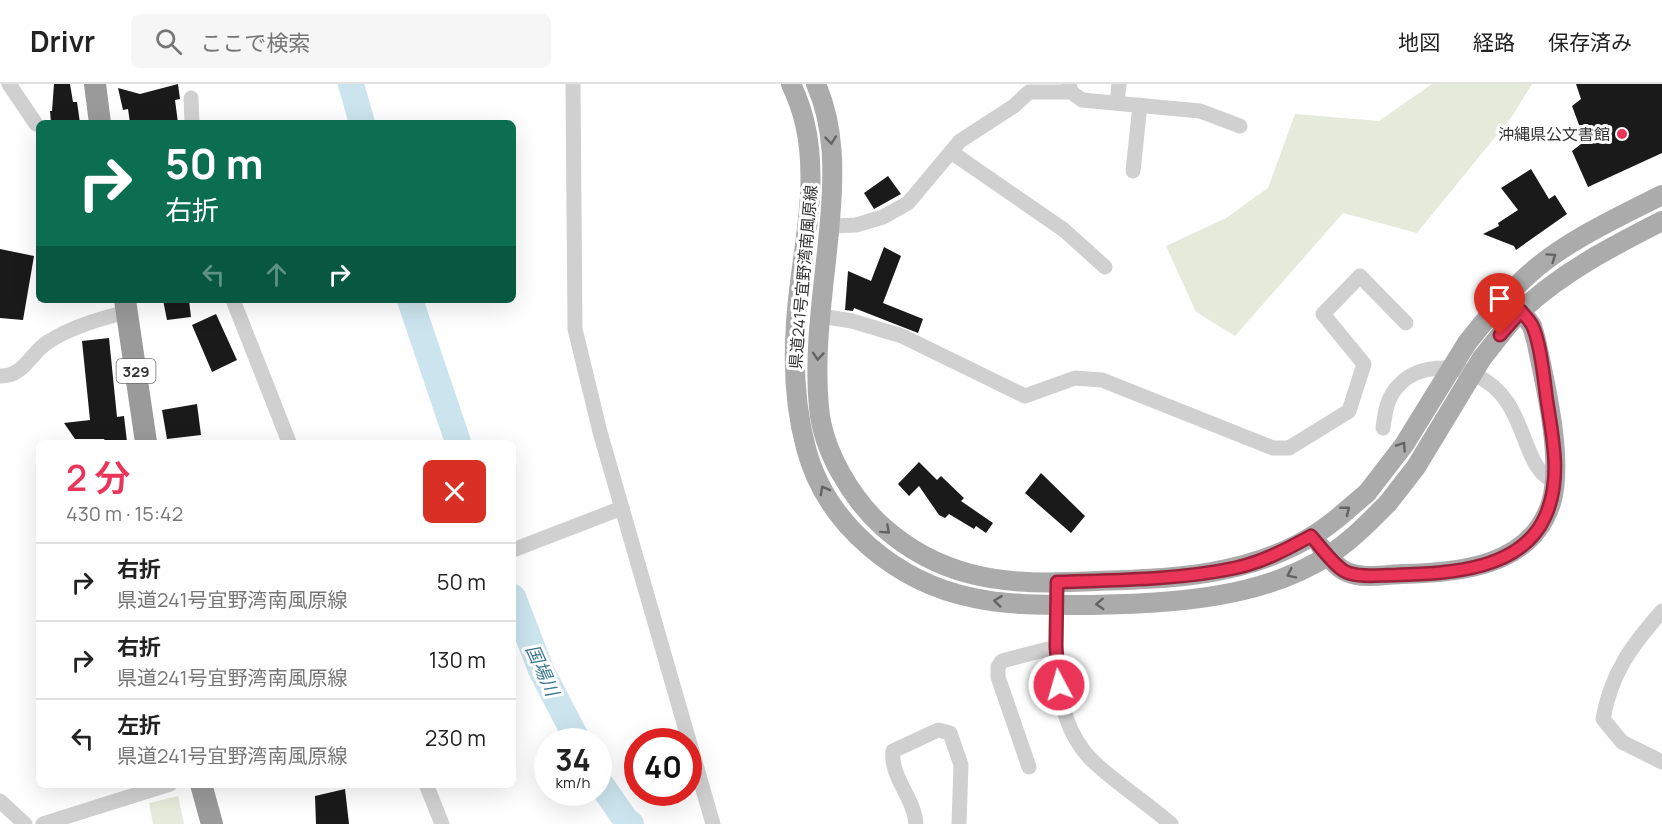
<!DOCTYPE html>
<html lang="ja">
<meta charset="utf-8">
<style>
:root{--surface:#fff;--page:#f6f6f6;--text:#222;--muted:#767676;--line:#e0e0e0;--accent:#ea3559}
body{margin:0;font-family:Manrope,"Noto Sans JP",sans-serif;background:var(--page);color:var(--text);height:100vh;display:flex;flex-direction:column;font-size:22px;white-space:nowrap}
*{box-sizing:border-box;margin:0}
p{font-size:20px;color:var(--muted)}
.icon{flex:none;width:33px;height:33px;fill:none;stroke:currentColor;stroke-width:2;stroke-linecap:round;stroke-linejoin:round}
.map{position:relative;flex:1;overflow:hidden}
.sheet{position:absolute;left:36px;top:356px;width:480px;height:348px;display:flex;flex-direction:column;background:var(--surface);border-radius:9px;box-shadow:0 6px 24px #0002}
.sheet>*{flex:none}
.guide{position:absolute;left:36px;top:36px;width:480px;height:183px;border-radius:9px;box-shadow:0 6px 24px #0002;background:#0b6e4f;color:#fff;overflow:hidden}
.speed{position:absolute;left:534px;top:644px;display:flex;gap:12px;font-size:30px;font-weight:700;text-align:center}
.speed>*{display:grid;place-content:center;width:78px;height:78px;border-radius:50%;background:var(--surface);box-shadow:0 6px 24px #0002;line-height:1}
.speed small{font-size:15px;font-weight:400}
.speed .limit{border:9px solid #d22;background:#fff;color:#111}
.pin{position:absolute;display:grid;place-items:center;width:51px;height:51px;color:#fff;margin:-62px -26px;border-radius:50% 50% 50% 0;rotate:-45deg;box-shadow:0 0 6px #0007}
.pin .icon{rotate:45deg}
.me{position:absolute;width:66px;margin:-33px;rotate:354deg;stroke-linejoin:round;filter:drop-shadow(0 0 4px #0008)}
.turn{display:flex;align-items:center;gap:21px;height:126px;padding:0 30px;font-size:27px}
.turn .icon{width:78px;height:78px;stroke-width:2.5}
.turn b{display:block;font-size:42px;line-height:51px}
.lanes{display:flex;align-items:center;height:57px;padding:0 30px;background:#0003;justify-content:center;gap:30px;direction:ltr}
.lanes .off{opacity:.35}
.round{display:grid;place-items:center;flex:none;width:63px;height:63px;border-radius:9px;background:var(--page)}
.summary{display:flex;align-items:center;justify-content:space-between;height:102px;padding:0 30px}
h1{font-size:36px;font-weight:600;line-height:45px;color:var(--accent)}
ul{padding:0;list-style:none}
li{display:flex;align-items:center;gap:18px;height:78px;padding:0 30px;border-top:2px solid var(--line)}
li div{flex:1}
li b{display:block;font-size:22px}
li em{font-style:normal}
header{display:flex;align-items:center;gap:36px;box-sizing:border-box;height:84px;padding:0 30px;background:var(--surface);border-bottom:2px solid var(--line)}
header strong{font-size:28px}
nav{display:flex;gap:33px;margin-inline-start:auto;font-size:21px}
.search{width:420px;height:54px;background:var(--page);display:flex;align-items:center;gap:15px;box-sizing:border-box;padding:0 21px;border-radius:9px;color:var(--muted);font-size:22px}
.map>svg:first-child{display:block}
</style>
<header>
<strong>Drivr</strong>
<div class="search"><svg class="icon" aria-label="search" viewBox="0 0 24 24"><circle cx="10" cy="10" r="6"/><path d="M15 15l6 6"/></svg>ここで検索</div>
<nav><a>地図</a><a>経路</a><a>保存済み</a></nav>
</header>
<div class="map">
<svg width="1662" height="740" viewBox="0 0 1662 740">
<rect width="100%" height="100%" fill="#fff"/>
<!-- green -->
<g fill="#e5eadb">
<path d="M 1432,0 L 1532,0 L 1513,31 L 1417,149 L 1343,129 L 1235,252 L 1196,228 L 1166,162 L 1226,134 L 1268,104 L 1295,30 L 1379,37 Z"/>
<path d="M 178,712 L 184,740 L 153,740 L 149,719 Z"/>
</g>
<g fill="none" stroke-linecap="round" stroke-linejoin="round">
<!-- river -->
<g stroke="#cbe4ed" stroke-width="26">
<path d="M 351,0 L 362,39"/>
<path d="M 410,216 L 458,358"/>
<path d="M 513,513 L 541,586 L 578,657"/>
<path d="M 598,696 L 625,735 L 631,740"/>
</g>
</g>
<!-- building -->
<g fill="#1a1a1a">
<path d="M 54,0 L 70,0 L 73,18 L 77,18 L 80,39 L 51,39 L 50,27 L 52,27 Z"/>
<path d="M 178,0 L 180,15 L 175,16 L 178,39 L 130,39 L 128,25 L 123,26 L 118,4 L 140,10 Z"/>
<path d="M 1576,0 L 1662,0 L 1662,69 L 1588,103 L 1572,67 L 1585,57 L 1572,22 L 1581,15 Z"/>
<path d="M 1531,85 L 1549,115 L 1555,111 L 1567,130 L 1516,166 L 1514,162 L 1483,150 L 1499,142 L 1498,139 L 1518,126 L 1501,104 Z"/>
<path d="M 888,92 L 901,110 L 874,125 L 864,109 Z"/>
<path d="M 884,163 L 901,172 L 883,219 L 923,235 L 918,249 L 854,224 L 853,227 L 845,226 L 848,187 L 871,197 Z"/>
<path d="M 0,165 L 34,172 L 23,236 L 0,234 Z"/>
<path d="M 163,216 L 189,216 L 191,233 L 167,236 Z"/>
<path d="M 216,230 L 237,276 L 212,288 L 192,241 Z"/>
<path d="M 109,254 L 117,333 L 124,332 L 127,358 L 106,358 L 104,355 L 75,355 L 64,339 L 90,336 L 82,257 Z"/>
<path d="M 197,320 L 201,351 L 167,355 L 162,326 Z"/>
<path d="M 919,378 L 937,396 L 941,392 L 964,414 L 961,417 L 993,439 L 986,449 L 976,442 L 974,445 L 949,430 L 945,434 L 939,431 L 919,402 L 909,412 L 898,400 Z"/>
<path d="M 1041,389 L 1085,432 L 1071,449 L 1025,409 Z"/>
<path d="M 345,705 L 349,740 L 316,740 L 315,712 Z"/>
</g>
<g fill="none" stroke-linecap="round" stroke-linejoin="round">
<!-- minor -->
<g stroke="#d0d0d0" stroke-width="15">
<path d="M 9,0 L 36,40"/>
<path d="M 573,0 L 575,245 L 600,348 L 713,740"/>
<path d="M 1071,8 L 1082,16 L 1200,27 L 1240,42"/>
<path d="M 191,14 L 192,39"/>
<path d="M 1117,19 L 1119,0"/>
<path d="M 951,68 L 1064,146 L 1105,183"/>
<path d="M 1133,87 L 1140,21"/>
<path d="M 829,142 L 856,141 L 883,133 L 908,119 L 960,57 L 1014,22 L 1029,8 L 1071,8 L 1069,0"/>
<path d="M 233,216 L 289,358"/>
<path d="M 821,232 L 852,237 L 902,252 L 1025,312 L 1075,294 L 1102,296 L 1273,364 L 1289,364 L 1349,327 L 1364,280 L 1323,230 L 1360,192 L 1406,239"/>
<path d="M 0,292 C 24,293 31,268 48,258 C 69,244 102,234 127,228"/>
<path d="M 1383,344 C 1385,328 1387,313 1399,301 C 1411,288 1426,284 1444,284 C 1454,283 1466,287 1475,291 C 1530,315 1518,383 1555,398"/>
<path d="M 513,466 L 622,424"/>
<path d="M 1057,498 C 1056,558 1047,636 1096,680 C 1120,702 1147,719 1171,740"/>
<path d="M 1662,527 C 1632,561 1611,589 1603,635 L 1622,658 L 1662,678"/>
<path d="M 1029,683 L 998,593 L 998,583 L 1002,577 L 1056,563"/>
<path d="M 426,700 L 442,740"/>
<path d="M 0,717 L 25,740"/>
<path d="M 43,740 L 170,700"/>
<path d="M 916,740 C 914,713 890,693 893,667 L 938,646 L 950,649 L 961,681 L 959,740"/>
</g>
<!-- major -->
<g stroke="#ababab" stroke-width="20">
<path d="M 791,0 C 797,13 802,26 805,40 C 820,105 800,173 796,239 C 793,281 795,323 806,364 C 826,441 898,499 974,514 C 1012,522 1051,521 1090,521 C 1169,519 1260,516 1329,471 C 1351,457 1370,437 1388,419"/>
<path d="M 816,0 C 835,44 834,89 830,136 C 825,198 813,262 819,324 C 823,367 851,414 883,443 C 937,491 998,501 1068,498 C 1151,495 1244,497 1317,449 C 1335,438 1351,422 1367,409"/>
<path d="M 1467,259 C 1486,235 1505,212 1528,191 C 1564,158 1618,133 1662,111"/>
<path d="M 1482,274 C 1495,258 1508,240 1523,225 C 1564,187 1613,162 1662,137"/>
<path d="M 1321,463 C 1328,471 1336,484 1347,488 C 1363,495 1383,491 1401,490 C 1458,489 1531,483 1551,419 C 1564,377 1545,299 1536,256 L 1532,242 L 1521,227"/>
</g>
<!-- highway -->
<g stroke="#9a9a9a" stroke-width="22">
<path d="M 95,0 L 100,39"/>
<path d="M 125,216 L 146,358"/>
<path d="M 201,700 L 212,740"/>
</g>
<!-- major-bridge -->
<g stroke="#ababab" stroke-width="20">
<path d="M 1367,409 L 1404,361 L 1467,259"/>
<path d="M 1388,419 L 1416,383 L 1482,274"/>
</g>
</g>
<!-- one-way arrows -->
<defs><path id="oneway-chevron" d="M-2-3.5L2.5 0L-2 3.5" fill="none" stroke-width="1.6" stroke-linecap="round" stroke-linejoin="round" transform="scale(1.5)"/></defs>
<g stroke="#636363">
<use href="#oneway-chevron" transform="translate(831 56) rotate(84)"/>
<use href="#oneway-chevron" transform="translate(1552 173) rotate(-35)"/>
<use href="#oneway-chevron" transform="translate(818 272) rotate(94)"/>
<use href="#oneway-chevron" transform="translate(1402 362) rotate(-56)"/>
<use href="#oneway-chevron" transform="translate(824 406) rotate(-118)"/>
<use href="#oneway-chevron" transform="translate(1346 426) rotate(-39)"/>
<use href="#oneway-chevron" transform="translate(886 446) rotate(42)"/>
<use href="#oneway-chevron" transform="translate(1291 490) rotate(154)"/>
<use href="#oneway-chevron" transform="translate(998 517) rotate(-173)"/>
<use href="#oneway-chevron" transform="translate(1100 520) rotate(177)"/>
</g>
<g fill="none" stroke-linecap="round" stroke-linejoin="round">
<defs>
<path id="route" d="M 1059,601 L 1056,563 L 1057,498 C 1115,496 1179,496 1235,484 C 1263,478 1287,465 1311,452 C 1320,462 1335,483 1346,488 C 1361,494 1379,491 1396,491 C 1446,489 1520,488 1545,433 C 1562,396 1553,356 1547,317 C 1544,297 1541,259 1532,241 C 1529,236 1525,232 1521,227 L 1500,251"/>
</defs>
<!-- route casing -->
<use href="#route" stroke="#98223a" stroke-width="15"/>
<!-- route -->
<use href="#route" stroke="#ea3559" stroke-width="10"/>
</g>
<!-- markers -->
<circle fill="#ea3559" stroke="#fff" stroke-width="2" cx="1622" cy="50" r="6"/>
<g text-anchor="middle" dominant-baseline="central" stroke-width="6" stroke-linejoin="round" paint-order="stroke">
<!-- shield labels -->
<rect fill="#fff" stroke="#707070" stroke-width="1.5" x="116.5" y="275" width="39" height="24" rx="4.5"/>
<g font-size="15" font-weight="bold" fill="#333">
<text x="136" y="287">329</text>
</g>
<!-- poi labels -->
<g font-size="16" fill="#333" stroke="#fff" text-anchor="end">
<text x="1610" y="50">沖縄県公文書館</text>
</g>
<!-- street labels -->
<g font-size="16" fill="#333" stroke="#fff">
<text transform="translate(803 193) rotate(-85)">県道241号宜野湾南風原線</text>
</g>
<!-- water labels -->
<g font-size="18" font-style="italic" fill="#3b7a92" stroke="#fff">
<text transform="translate(543 586) rotate(66)">国場川</text>
</g>
</g>
</svg>
<div class="speed"><div>34<small>km/h</small></div><div class="limit">40</div></div>
<div class="pin" style="left:1500px;top:251px;background:#d93025"><svg class="icon" aria-label="arrive" viewBox="0 0 24 24"><path d="M6 21V4h12l-3 4 3 4H6"/></svg></div>
<svg class="me" style="left:1059px;top:601px" viewBox="-20 -20 40 40"><circle r="17" fill="#ea3559" stroke="#fff" stroke-width="3"/><path d="M0-11L8 9 0 5-8 9z" fill="#fff"/></svg>
<div class="guide">
<div class="turn"><svg class="icon" aria-label="right" viewBox="0 0 24 24"><path d="M7 20v-9h11M14 6l5 5-5 5"/></svg><div><b>50 m</b>右折</div></div>
<div class="lanes"><svg class="icon off" aria-label="left" viewBox="0 0 24 24"><path d="M17 20v-9H6M10 6l-5 5 5 5"/></svg><svg class="icon off" aria-label="ahead" viewBox="0 0 24 24"><path d="M12 20V5M6 11l6-6 6 6"/></svg><svg class="icon" aria-label="right" viewBox="0 0 24 24"><path d="M7 20v-9h11M14 6l5 5-5 5"/></svg></div>
</div>
<section class="sheet">
<div class="summary"><div><h1>2 分</h1><p>430 m · 15:42</p></div><a class="round" style="background:#d93025;color:#fff"><svg class="icon" aria-label="close" viewBox="0 0 24 24"><path d="M6 6l12 12M18 6L6 18"/></svg></a></div>
<ul>
<li><svg class="icon" aria-label="right" viewBox="0 0 24 24"><path d="M7 20v-9h11M14 6l5 5-5 5"/></svg><div><b>右折</b><p>県道241号宜野湾南風原線</p></div><em>50 m</em></li>
<li><svg class="icon" aria-label="right" viewBox="0 0 24 24"><path d="M7 20v-9h11M14 6l5 5-5 5"/></svg><div><b>右折</b><p>県道241号宜野湾南風原線</p></div><em>130 m</em></li>
<li><svg class="icon" aria-label="left" viewBox="0 0 24 24"><path d="M17 20v-9H6M10 6l-5 5 5 5"/></svg><div><b>左折</b><p>県道241号宜野湾南風原線</p></div><em>230 m</em></li>
</ul>
</section>
</div>
